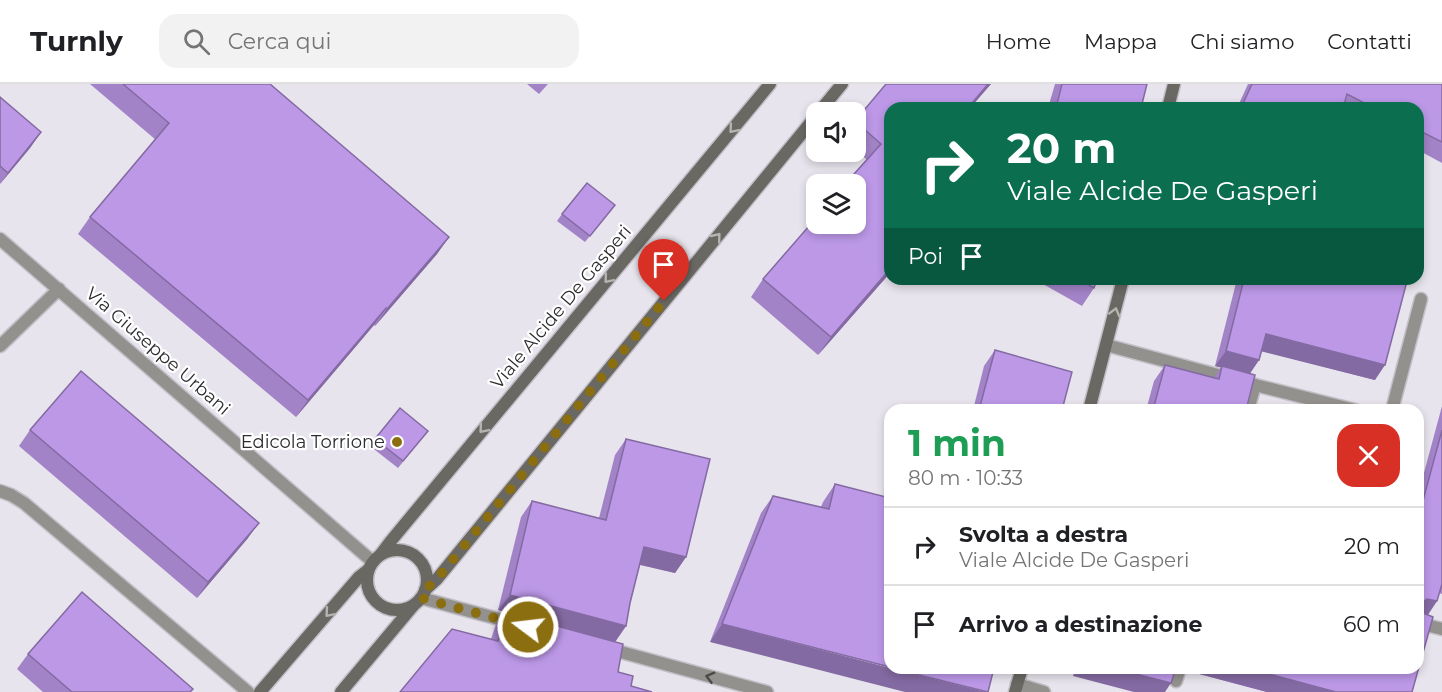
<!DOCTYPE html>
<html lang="it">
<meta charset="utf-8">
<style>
:root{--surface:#fff;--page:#f2f2f2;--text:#202124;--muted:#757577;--line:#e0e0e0}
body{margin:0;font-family:Montserrat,sans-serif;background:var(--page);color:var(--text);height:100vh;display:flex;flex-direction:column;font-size:22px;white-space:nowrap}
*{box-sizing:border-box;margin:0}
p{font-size:20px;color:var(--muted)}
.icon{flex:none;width:33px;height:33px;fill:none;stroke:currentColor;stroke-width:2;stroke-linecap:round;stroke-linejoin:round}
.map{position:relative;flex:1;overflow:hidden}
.details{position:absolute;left:884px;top:320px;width:540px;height:270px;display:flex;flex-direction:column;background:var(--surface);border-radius:18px;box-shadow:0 3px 9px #0003}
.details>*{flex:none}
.top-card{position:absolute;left:884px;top:18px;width:540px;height:183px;border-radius:18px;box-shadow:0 3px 9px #0003;background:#0b6e4f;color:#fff;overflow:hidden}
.tools{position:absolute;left:806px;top:18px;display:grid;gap:12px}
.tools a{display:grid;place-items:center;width:60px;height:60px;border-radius:12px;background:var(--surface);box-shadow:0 3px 9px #0003;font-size:30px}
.pin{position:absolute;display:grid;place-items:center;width:51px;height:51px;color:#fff;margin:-62px -26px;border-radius:50% 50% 50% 0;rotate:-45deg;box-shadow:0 0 6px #0007}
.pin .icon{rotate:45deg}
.me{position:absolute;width:66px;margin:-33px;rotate:285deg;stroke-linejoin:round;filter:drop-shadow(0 0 4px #0008)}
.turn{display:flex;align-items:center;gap:21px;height:126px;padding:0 24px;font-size:27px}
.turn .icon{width:78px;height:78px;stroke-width:2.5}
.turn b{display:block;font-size:42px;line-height:51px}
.then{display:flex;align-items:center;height:57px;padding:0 24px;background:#0003;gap:12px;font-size:22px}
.round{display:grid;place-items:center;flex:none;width:63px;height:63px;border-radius:18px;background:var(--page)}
.overview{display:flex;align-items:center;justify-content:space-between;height:102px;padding:0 24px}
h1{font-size:36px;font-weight:700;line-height:45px;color:#1e9e55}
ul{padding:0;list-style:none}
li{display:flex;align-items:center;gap:18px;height:78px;padding:0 24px;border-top:2px solid var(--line)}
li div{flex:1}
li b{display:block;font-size:22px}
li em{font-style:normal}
header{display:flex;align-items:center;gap:36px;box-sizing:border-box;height:84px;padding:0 30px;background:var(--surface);border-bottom:2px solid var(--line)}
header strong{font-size:28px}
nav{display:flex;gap:33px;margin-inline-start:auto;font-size:21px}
.search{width:420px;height:54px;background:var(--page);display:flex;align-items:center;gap:15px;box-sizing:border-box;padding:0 21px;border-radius:18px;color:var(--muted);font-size:22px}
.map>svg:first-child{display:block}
</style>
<header>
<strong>Turnly</strong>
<div class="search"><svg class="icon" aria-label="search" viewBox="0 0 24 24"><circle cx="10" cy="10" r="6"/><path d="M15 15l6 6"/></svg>Cerca qui</div>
<nav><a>Home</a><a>Mappa</a><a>Chi siamo</a><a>Contatti</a></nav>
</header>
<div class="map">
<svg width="1442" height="608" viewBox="0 0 1442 608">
<rect width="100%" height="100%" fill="#e8e4ed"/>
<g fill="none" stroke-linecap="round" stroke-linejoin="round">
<defs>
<g id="lane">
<path d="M 1106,261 L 1255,301 L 1248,326"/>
<path d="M 1255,301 L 1355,326"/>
<path d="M 1392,326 L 1421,215"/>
<path d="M 0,407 L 11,411 L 24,419 L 248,608"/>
<path d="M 1418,539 L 1442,545"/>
<path d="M 1176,597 L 1180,584"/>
</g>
<g id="street">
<path d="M 0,155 L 373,478"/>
<path d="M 0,262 L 59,205"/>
<path d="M 421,514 L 514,539"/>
<path d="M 606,564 L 767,608"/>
<path d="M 1017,600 L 1044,608"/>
</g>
<g id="secondary">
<path d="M 1168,24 L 1174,0"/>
<path d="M 819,28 L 842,0"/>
<path d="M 1089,326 L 1123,195"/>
<circle cx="397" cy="496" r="30"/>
<path d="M 381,470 L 390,458 L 770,0"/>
<path d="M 425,506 L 437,495 L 816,32"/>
<path d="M 260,608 L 359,493 L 368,486"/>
<path d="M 341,608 L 413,522"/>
<path d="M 1015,608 L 1022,584"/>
</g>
</defs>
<!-- lane casing -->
<use href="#lane" stroke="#c3bfc7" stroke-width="15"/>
<!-- street casing -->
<use href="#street" stroke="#c3bfc7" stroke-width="15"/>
<!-- secondary casing -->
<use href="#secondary" stroke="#c3bfc7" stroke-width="15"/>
<!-- lane -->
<use href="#lane" stroke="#92918d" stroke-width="12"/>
<!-- street -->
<use href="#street" stroke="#92918d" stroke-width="12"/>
<!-- secondary -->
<use href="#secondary" stroke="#6a6863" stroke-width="12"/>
</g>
<!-- wall -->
<g fill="#a283c7">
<path d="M 90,0 L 270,0 L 449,153 L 437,170 L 375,242 L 374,241 L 296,333 L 78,150 L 90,133 L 156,56 Z"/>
<path d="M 527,0 L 548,0 L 539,10 Z"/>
<path d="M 886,0 L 991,0 L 970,24 L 890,24 L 890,189 L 818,271 L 751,213 L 763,195 L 867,76 L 855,65 L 855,37 Z"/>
<path d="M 1055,0 L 1147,0 L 1141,24 L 1048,24 Z"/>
<path d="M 1248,0 L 1442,0 L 1442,79 L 1418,66 L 1418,24 L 1237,24 Z"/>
<path d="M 0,13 L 41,48 L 30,64 L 0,100 Z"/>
<path d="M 615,121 L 585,158 L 557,137 L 562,130 Z"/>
<path d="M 1034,195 L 1097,195 L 1094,204 L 1082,222 Z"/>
<path d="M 1237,195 L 1397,195 L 1375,296 L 1262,267 L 1259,276 L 1250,289 L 1246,326 L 1146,326 L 1154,297 L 1165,281 L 1214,294 L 1221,283 L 1215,282 Z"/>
<path d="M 995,266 L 1062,326 L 973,326 L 984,282 Z"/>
<path d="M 1442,322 L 1442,510 L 1439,509 L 1437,517 L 1428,531 L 1433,533 L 1412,608 L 1267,608 L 1188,587 L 1187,584 L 1418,584 L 1418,411 Z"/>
<path d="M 30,346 L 248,454 L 197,514 L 19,362 Z"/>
<path d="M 423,353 L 398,384 L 370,362 L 375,355 Z"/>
<path d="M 626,355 L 686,473 L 675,489 L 640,481 L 630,519 L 626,542 L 615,558 L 400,608 L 491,555 L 495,543 L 505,528 L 498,526 L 521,433 L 532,417 L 599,434 L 615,371 Z"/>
<path d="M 835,400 L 890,414 L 710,558 L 761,429 L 773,412 L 821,423 L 823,418 Z"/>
<path d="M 28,570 L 191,608 L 43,608 L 17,585 Z"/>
<path d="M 1075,584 L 1176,584 L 1073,592 Z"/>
</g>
<!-- shaded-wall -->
<g fill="#846aa2">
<path d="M 988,0 L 991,0 L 970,24 L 968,24 Z"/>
<path d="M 41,48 L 30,64 L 0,100 L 8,89 Z"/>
<path d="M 449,153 L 437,170 L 375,242 L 387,225 Z"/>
<path d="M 890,185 L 890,189 L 818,271 L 831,253 Z"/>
<path d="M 386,224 L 374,241 L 296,333 L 308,316 Z"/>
<path d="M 1266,250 L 1385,281 L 1375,296 L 1256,266 Z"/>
<path d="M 1226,267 L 1259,276 L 1249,291 L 1215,282 Z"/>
<path d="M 259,439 L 248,454 L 197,514 L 208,498 Z"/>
<path d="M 644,463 L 686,473 L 675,489 L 633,479 Z"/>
<path d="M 510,511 L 626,542 L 615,558 L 498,526 Z"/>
<path d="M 1427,515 L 1437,517 L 1426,533 L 1418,531 L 1423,518 Z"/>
<path d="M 722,540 L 890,584 L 986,608 L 905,608 L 710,558 Z"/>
<path d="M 1079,584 L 1112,584 L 1171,599 L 1165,608 L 1134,608 L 1073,592 Z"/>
<path d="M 1190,584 L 1246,584 L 1336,608 L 1267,608 L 1188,587 Z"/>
</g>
<!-- building -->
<g fill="#bc98e7" stroke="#846aa2" stroke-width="1.5">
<path d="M 123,0 L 270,0 L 449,153 L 387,225 L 386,224 L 308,316 L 90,133 L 169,39 Z"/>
<path d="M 886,0 L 988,0 L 968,24 L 890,24 L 890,185 L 831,253 L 763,195 L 816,134 L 816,140 L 855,140 L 855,100 L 845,100 L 881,60 L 855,37 Z"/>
<path d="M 1062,0 L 1147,0 L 1141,24 L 1056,24 Z"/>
<path d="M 1252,0 L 1442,0 L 1442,58 L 1418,46 L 1418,24 L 1374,24 L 1347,10 L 1343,24 L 1241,24 Z"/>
<path d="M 0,13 L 41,48 L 8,89 L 0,82 Z"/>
<path d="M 587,99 L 615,121 L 590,152 L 562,130 Z"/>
<path d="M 1078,195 L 1097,195 L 1094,204 Z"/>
<path d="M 1244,195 L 1397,195 L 1407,197 L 1385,281 L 1266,250 L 1259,276 L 1226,267 Z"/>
<path d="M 995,266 L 1072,288 L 1062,326 L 979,326 Z"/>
<path d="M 1165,281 L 1219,295 L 1222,282 L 1255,291 L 1246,326 L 1153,326 Z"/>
<path d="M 81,287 L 259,439 L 208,498 L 30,346 Z"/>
<path d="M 400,324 L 428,347 L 403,377 L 375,355 Z"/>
<path d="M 1442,346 L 1442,500 L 1437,517 L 1427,515 L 1423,518 L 1421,522 L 1423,529 L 1433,533 L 1412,608 L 1336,608 L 1246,584 L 1418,584 L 1418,435 Z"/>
<path d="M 626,355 L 710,375 L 686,473 L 644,463 L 630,519 L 626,542 L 510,511 L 532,417 L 606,436 Z"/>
<path d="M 835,400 L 890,414 L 890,583 L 722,540 L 773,412 L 829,425 Z"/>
<path d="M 82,508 L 193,605 L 190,608 L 72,608 L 28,570 Z"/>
<path d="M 505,528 L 623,560 L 618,588 L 633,592 L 631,602 L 652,608 L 400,608 L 452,545 L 498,557 Z"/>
<path d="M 891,584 L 994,584 L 988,608 Z"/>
<path d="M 1112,584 L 1176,584 L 1171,599 Z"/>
</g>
<!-- one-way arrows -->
<defs><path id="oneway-chevron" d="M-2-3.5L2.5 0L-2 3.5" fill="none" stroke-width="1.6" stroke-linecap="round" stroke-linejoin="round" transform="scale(1.5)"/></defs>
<g stroke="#b4b4b1">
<use href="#oneway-chevron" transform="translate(733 45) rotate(130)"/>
<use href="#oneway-chevron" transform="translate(717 153) rotate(-51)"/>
<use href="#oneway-chevron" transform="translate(608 195) rotate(130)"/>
<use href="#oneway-chevron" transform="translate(1115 228) rotate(-75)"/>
<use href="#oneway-chevron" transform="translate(483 345) rotate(130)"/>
<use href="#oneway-chevron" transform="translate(329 529) rotate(131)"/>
</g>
<use stroke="#4b4a4b" href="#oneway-chevron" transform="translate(710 593) rotate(-165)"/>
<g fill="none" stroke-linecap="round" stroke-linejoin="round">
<!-- route -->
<path stroke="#8b6e0f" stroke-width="10" stroke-dasharray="0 18" d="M 528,543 L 421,514 L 425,506 L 437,495 L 664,217"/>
</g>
<!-- markers -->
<circle fill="#8b6e0f" stroke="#fff" stroke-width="2" cx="397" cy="358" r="6"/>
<g text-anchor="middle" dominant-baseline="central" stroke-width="4.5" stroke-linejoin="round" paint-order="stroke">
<!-- street labels -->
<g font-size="18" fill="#2d2c2f" stroke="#fff">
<text transform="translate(561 223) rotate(-50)">Viale Alcide De Gasperi</text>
<text transform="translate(158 267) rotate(41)">Via Giuseppe Urbani</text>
</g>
<!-- poi labels -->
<g font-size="18" fill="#2d2c2f" stroke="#fff" text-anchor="end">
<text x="385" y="358">Edicola Torrione</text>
</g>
</g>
</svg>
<div class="tools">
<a><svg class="icon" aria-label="sound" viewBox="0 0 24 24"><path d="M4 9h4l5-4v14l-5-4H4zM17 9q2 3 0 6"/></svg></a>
<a><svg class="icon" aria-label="layers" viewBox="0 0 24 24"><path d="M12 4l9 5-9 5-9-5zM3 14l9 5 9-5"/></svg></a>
</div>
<div class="pin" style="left:664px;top:217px;background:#d93025"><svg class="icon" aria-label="arrive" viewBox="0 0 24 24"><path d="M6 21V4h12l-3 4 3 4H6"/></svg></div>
<svg class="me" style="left:528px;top:543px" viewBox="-20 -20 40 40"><circle r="17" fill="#8b6e0f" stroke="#fff" stroke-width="3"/><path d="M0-11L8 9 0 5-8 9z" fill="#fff"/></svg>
<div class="top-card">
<div class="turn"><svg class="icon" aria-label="right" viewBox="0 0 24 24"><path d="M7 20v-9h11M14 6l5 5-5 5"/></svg><div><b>20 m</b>Viale Alcide De Gasperi</div></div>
<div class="then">Poi<svg class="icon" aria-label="arrive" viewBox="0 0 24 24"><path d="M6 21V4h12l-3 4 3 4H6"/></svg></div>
</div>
<section class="details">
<div class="overview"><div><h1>1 min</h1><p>80 m · 10:33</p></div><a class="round" style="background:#d93025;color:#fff"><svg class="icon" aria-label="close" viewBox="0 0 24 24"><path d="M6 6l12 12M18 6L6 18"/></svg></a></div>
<ul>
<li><svg class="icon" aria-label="right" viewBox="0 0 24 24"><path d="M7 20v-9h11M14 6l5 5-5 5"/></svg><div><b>Svolta a destra</b><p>Viale Alcide De Gasperi</p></div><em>20 m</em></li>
<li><svg class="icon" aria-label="arrive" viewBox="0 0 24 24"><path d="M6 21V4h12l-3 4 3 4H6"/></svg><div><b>Arrivo a destinazione</b></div><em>60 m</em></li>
</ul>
</section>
</div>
